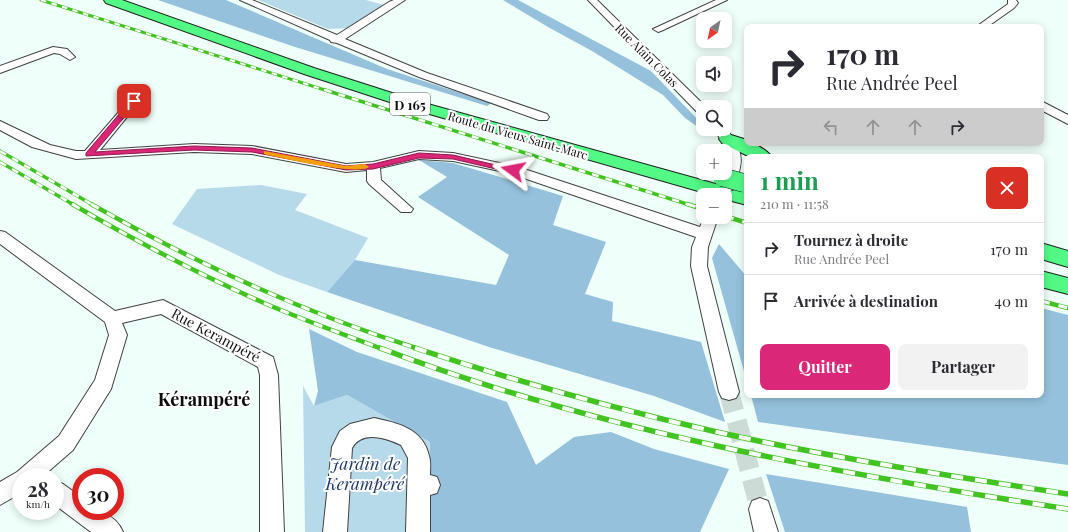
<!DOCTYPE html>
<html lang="fr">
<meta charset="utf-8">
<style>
:root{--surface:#fff;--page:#f2f2f3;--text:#2b2b33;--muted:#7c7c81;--line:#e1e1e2;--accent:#db2777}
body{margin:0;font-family:"Playfair Display",serif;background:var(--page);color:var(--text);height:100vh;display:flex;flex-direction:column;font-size:15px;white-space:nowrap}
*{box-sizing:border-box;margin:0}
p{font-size:13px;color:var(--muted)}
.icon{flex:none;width:22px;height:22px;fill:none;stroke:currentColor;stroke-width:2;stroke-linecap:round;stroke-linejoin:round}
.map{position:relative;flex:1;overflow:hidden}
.drawer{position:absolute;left:744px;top:154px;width:300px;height:244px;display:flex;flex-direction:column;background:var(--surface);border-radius:8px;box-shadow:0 2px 10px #0003}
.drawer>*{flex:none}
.guide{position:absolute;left:744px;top:24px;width:300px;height:122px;border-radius:8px;box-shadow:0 2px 10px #0003;background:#fff;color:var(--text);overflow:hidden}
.needle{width:26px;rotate:213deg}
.buttons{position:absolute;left:696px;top:12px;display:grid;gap:8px}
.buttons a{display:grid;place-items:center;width:36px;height:36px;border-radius:8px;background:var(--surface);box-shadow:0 2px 10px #0003;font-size:20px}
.speed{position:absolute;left:12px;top:468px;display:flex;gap:8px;font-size:20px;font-weight:700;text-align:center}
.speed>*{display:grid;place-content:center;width:52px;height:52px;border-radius:50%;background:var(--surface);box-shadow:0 2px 10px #0003;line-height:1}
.speed small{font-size:10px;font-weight:400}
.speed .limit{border:6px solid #d22;background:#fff;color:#111}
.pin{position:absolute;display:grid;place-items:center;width:34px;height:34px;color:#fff;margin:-17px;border-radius:8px;box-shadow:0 2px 6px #0006}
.me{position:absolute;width:44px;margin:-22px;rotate:283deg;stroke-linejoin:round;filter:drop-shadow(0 0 3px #0008)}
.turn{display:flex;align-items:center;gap:14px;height:84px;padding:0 16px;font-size:18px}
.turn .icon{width:52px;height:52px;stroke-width:2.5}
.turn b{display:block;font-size:28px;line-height:34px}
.lanes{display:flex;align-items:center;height:38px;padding:0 16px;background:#0003;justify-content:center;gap:20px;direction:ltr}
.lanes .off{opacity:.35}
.round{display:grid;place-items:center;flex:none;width:42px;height:42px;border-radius:8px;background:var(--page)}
.summary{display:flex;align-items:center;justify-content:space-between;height:68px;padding:0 16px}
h1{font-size:24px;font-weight:700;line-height:30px;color:#1e9e55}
.cta{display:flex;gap:8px;margin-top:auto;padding:8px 16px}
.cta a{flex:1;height:46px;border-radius:8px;background:var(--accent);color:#fff;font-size:16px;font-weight:700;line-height:46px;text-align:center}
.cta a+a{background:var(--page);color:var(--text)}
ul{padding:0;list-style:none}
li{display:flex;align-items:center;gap:12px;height:52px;padding:0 16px;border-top:1px solid var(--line)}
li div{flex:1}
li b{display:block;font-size:15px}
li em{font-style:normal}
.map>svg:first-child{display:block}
</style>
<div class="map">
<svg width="1068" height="532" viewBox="0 0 1068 532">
<rect width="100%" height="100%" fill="#effff9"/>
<!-- green -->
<g fill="#b7daeb">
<path d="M 258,0 L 366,0 L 384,5 L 350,28 L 328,29 Z"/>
<path d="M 261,185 L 307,194 L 295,210 L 368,238 L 355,260 L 327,292 L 279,275 L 172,224 L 197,189 Z"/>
<path d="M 303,386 L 314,406 L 347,395 L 430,442 L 426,532 L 305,532 Z"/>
</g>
<!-- forest -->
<g fill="#95c1dd">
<path d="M 158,0 L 226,0 L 387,69 L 491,103 L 487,106 L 292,46 Z"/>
<path d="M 503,0 L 518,0 L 651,71 L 703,125 L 703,129 L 707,129 L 713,135 L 711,136 L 685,118 L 663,95 L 592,51 L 548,27 Z"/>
<path d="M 419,160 L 453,163 L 563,196 L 553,225 L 606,242 L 585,294 L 613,302 L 612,321 L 701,342 L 725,422 L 654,396 L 489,347 L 327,292 L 355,260 L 496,285 L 509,255 L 418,197 L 447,177 Z"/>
<path d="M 719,244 L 747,277 L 747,382 L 712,258 Z"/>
<path d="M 1041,308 L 1068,315 L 1068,465 L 758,422 L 751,395 L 1041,395 Z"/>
<path d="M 309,329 L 357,352 L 507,402 L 536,465 L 574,437 L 611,432 L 654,449 L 729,469 L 700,532 L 422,532 L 428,501 L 430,442 L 347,395 L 314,406 L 318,391 Z"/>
<path d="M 766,474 L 967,507 L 971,532 L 785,532 Z"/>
</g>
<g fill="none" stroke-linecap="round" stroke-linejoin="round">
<!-- street-tunnel -->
<path stroke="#cddbd6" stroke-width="20" stroke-dasharray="20 10" stroke-linecap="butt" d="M 729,392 L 760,509"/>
<defs>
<g id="street">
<path d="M 240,0 L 252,0 L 337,35 L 389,2 L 394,0 L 405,0 L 345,39 L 427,73 L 547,114 L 549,117 L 547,120 L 539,120 L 419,77 L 337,43 L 331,42 L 330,40 Z"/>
<path d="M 588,0 L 597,0 L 706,107 L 703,107 L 703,115 L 699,114 Z"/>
<path d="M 716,0 L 727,0 L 661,31 L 658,32 L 653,29 Z"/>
<path d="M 1008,0 L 1016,0 L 1018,3 L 1014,8 L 987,27 L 976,27 L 1008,4 Z"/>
<path d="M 53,47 L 67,49 L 75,57 L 70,60 L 60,54 L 54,53 L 0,73 L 0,66 Z"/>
<path d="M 134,98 L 140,101 L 100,150 L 194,144 L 252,146 L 346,164 L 373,162 L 419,151 L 453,153 L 518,167 L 700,227 L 704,217 L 718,217 L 708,247 L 707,266 L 739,392 L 736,398 L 729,400 L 722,398 L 719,392 L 691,266 L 692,247 L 696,237 L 509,173 L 453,161 L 419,159 L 380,168 L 381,180 L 413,209 L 411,212 L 401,212 L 369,184 L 367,181 L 367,170 L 346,172 L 252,154 L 194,152 L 76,159 L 32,147 L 0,130 L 0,121 L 50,145 L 76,151 L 85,151 L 130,99 Z"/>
<path d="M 1041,101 L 1068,115 L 1068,124 L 1041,110 Z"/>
<path d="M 725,127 C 741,148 746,158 735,183 C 732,188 730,196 725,199 L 725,195 L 715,195 C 730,164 734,159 714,129 L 725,129 Z"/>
<path d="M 0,231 L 5,232 L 115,311 L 163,300 L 273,357 L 278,375 L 284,532 L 260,532 L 260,375 L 258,367 L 161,314 L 122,323 L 127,335 L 111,389 L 73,450 L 42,477 L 21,477 L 21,493 L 0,505 L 0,482 L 17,472 L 59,436 L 95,380 L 109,335 L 105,322 L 0,244 Z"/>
<path d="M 374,418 C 397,423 423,428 429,456 C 431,462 430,469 430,475 L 437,477 L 440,485 L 437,493 L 430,495 L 430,532 L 406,532 L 408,458 L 401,445 C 386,438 362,430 352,448 L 347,532 L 323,532 L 332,447 L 340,431 L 350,424 Z"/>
<path d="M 55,481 L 63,484 L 81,497 L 81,511 C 99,511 115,513 123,532 L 91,532 L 55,505 Z"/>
<path d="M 760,498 L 768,501 L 778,532 L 754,532 L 749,509 L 752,501 Z"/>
</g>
<g id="highway">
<path d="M 104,0 L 122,0 L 314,68 L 417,101 L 723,186 L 726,190 L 723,194 L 712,195 L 405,107 L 304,74 L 106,3 Z"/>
<path d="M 728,134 L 747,140 L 747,143 C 755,143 767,150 772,157 L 750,157 L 722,143 L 719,139 L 722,135 Z"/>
<path d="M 735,190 L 747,193 L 747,205 L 728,200 L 725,196 L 728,192 Z"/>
<path d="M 1041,243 L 1068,251 L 1068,267 L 1041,259 Z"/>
<path d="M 1041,271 L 1068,278 L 1068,294 L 1041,287 Z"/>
</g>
</defs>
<!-- street casing -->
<use href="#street" stroke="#414141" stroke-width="2"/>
<!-- highway casing -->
<use href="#highway" stroke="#1f1f1f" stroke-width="2"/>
<!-- street -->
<use href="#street" fill="#fff" fill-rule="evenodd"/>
<!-- highway -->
<use href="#highway" fill="#52fa85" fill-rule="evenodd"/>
<defs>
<path id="rail-far3" d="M 41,0 L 328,91"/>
<g id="rail-far2">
<path d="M 325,90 L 690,205"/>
<path d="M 0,151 L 93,205"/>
<path d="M 0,162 L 74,205"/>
</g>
<g id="rail-far1">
<path d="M 72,204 C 134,240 198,274 264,303 C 303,320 343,334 382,349"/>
<path d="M 91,204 C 195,263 305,313 419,349"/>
<path d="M 687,204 L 703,209"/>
<path d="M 725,216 L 747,223"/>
<path d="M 1041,301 L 1068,308"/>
</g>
<g id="rail">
<path d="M 380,348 C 600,432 836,473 1068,509"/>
<path d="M 415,348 C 515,381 615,409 717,432 C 833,458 950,476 1068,494"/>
</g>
</defs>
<!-- rail-far3 casing -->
<use href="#rail-far3" stroke="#42c420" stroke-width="3"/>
<!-- rail-far2 casing -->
<use href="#rail-far2" stroke="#42c420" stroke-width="3.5"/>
<!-- rail-far1 casing -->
<use href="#rail-far1" stroke="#42c420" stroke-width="4.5"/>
<!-- rail casing -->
<use href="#rail" stroke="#42c420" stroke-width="5.5"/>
<!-- rail-far3 -->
<use href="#rail-far3" stroke="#fff" stroke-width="2" stroke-dasharray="5.5" stroke-linecap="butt"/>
<!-- rail-far2 -->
<use href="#rail-far2" stroke="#fff" stroke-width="2.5" stroke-dasharray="7" stroke-linecap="butt"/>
<!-- rail-far1 -->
<use href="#rail-far1" stroke="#fff" stroke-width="3" stroke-dasharray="9" stroke-linecap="butt"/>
<!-- rail -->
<use href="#rail" stroke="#fff" stroke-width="4" stroke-dasharray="12" stroke-linecap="butt"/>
<defs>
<path id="highway-bridge" d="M 722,177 L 744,183"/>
</defs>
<!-- highway-bridge casing -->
<use href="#highway-bridge" stroke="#1f1f1f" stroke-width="19" stroke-linecap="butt"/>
<!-- highway-bridge -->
<use href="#highway-bridge" stroke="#52fa85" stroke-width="18"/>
</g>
<!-- route -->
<path fill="#db2777" stroke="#8e194d" d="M 132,99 L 138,101 L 95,152 L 194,146 L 252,148 L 346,166 L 373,164 L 419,153 L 453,155 L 517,170 L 513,173 L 453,159 L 419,158 L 373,169 L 346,170 L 252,152 L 194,150 L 86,156 L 86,153 Z"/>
<!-- slow -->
<path fill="#f59e0b" d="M 264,151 L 346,166 L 365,164 L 369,167 C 357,176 284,158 267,155 L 264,154 Z"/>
<g text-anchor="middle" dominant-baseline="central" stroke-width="4" stroke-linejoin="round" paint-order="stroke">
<!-- far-street labels -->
<g font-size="12" fill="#0e0e0e" stroke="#fff">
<text transform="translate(647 55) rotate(45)">Rue Alain Colas</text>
<text transform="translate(518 135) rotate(16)">Route du Vieux Saint-Marc</text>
</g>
<!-- shield labels -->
<rect fill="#fff" stroke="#565656" stroke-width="1" x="390" y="93" width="40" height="22" rx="3"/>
<g font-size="13" font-weight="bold" fill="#0e0e0e">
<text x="410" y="104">D 165</text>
</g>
<!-- street labels -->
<g font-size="14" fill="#0e0e0e" stroke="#fff">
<text transform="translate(216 335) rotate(28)">Rue Kerampéré</text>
</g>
<!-- near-park labels -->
<g font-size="17" font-style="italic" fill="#1b3869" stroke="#fff">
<text x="365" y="463">Jardin de<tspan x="365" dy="20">Kerampéré</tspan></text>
</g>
<!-- near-neighbourhood labels -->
<g font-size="18" font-weight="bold" fill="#0e0e0e" stroke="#fff">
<text x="204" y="399">Kérampéré</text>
</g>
</g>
</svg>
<div class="buttons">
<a><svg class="needle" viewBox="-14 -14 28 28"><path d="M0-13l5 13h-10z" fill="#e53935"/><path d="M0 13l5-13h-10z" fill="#7c7c81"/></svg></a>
<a><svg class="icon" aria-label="sound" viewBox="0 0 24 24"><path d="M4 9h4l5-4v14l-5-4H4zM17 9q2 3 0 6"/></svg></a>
<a><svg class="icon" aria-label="search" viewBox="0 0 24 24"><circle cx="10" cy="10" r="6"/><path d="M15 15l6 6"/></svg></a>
<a>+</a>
<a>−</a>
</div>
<div class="speed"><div>28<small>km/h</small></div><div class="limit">30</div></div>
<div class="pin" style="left:134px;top:101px;background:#d93025"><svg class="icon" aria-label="arrive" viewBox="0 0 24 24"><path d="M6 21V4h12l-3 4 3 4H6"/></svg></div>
<svg class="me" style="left:513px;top:170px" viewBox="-20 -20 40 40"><path d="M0-17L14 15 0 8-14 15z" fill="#db2777" stroke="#fff" stroke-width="4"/></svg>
<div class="guide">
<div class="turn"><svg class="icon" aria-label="right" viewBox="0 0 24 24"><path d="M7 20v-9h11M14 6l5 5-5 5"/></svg><div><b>170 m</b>Rue Andrée Peel</div></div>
<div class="lanes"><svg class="icon off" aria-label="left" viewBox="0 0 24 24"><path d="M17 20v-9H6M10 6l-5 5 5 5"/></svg><svg class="icon off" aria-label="ahead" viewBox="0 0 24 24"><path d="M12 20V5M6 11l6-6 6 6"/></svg><svg class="icon off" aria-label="ahead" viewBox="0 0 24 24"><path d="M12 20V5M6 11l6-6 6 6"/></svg><svg class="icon" aria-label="right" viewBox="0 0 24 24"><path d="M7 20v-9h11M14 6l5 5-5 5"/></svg></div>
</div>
<section class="drawer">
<div class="summary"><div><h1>1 min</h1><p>210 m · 11:58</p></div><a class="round" style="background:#d93025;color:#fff"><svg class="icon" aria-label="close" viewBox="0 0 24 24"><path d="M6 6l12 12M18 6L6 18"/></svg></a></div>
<ul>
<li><svg class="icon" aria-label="right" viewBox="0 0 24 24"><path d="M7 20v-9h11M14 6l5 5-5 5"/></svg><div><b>Tournez à droite</b><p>Rue Andrée Peel</p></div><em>170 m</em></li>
<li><svg class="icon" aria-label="arrive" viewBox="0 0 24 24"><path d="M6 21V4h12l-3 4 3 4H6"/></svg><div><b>Arrivée à destination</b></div><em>40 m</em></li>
</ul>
<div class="cta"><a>Quitter</a><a>Partager</a></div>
</section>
</div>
